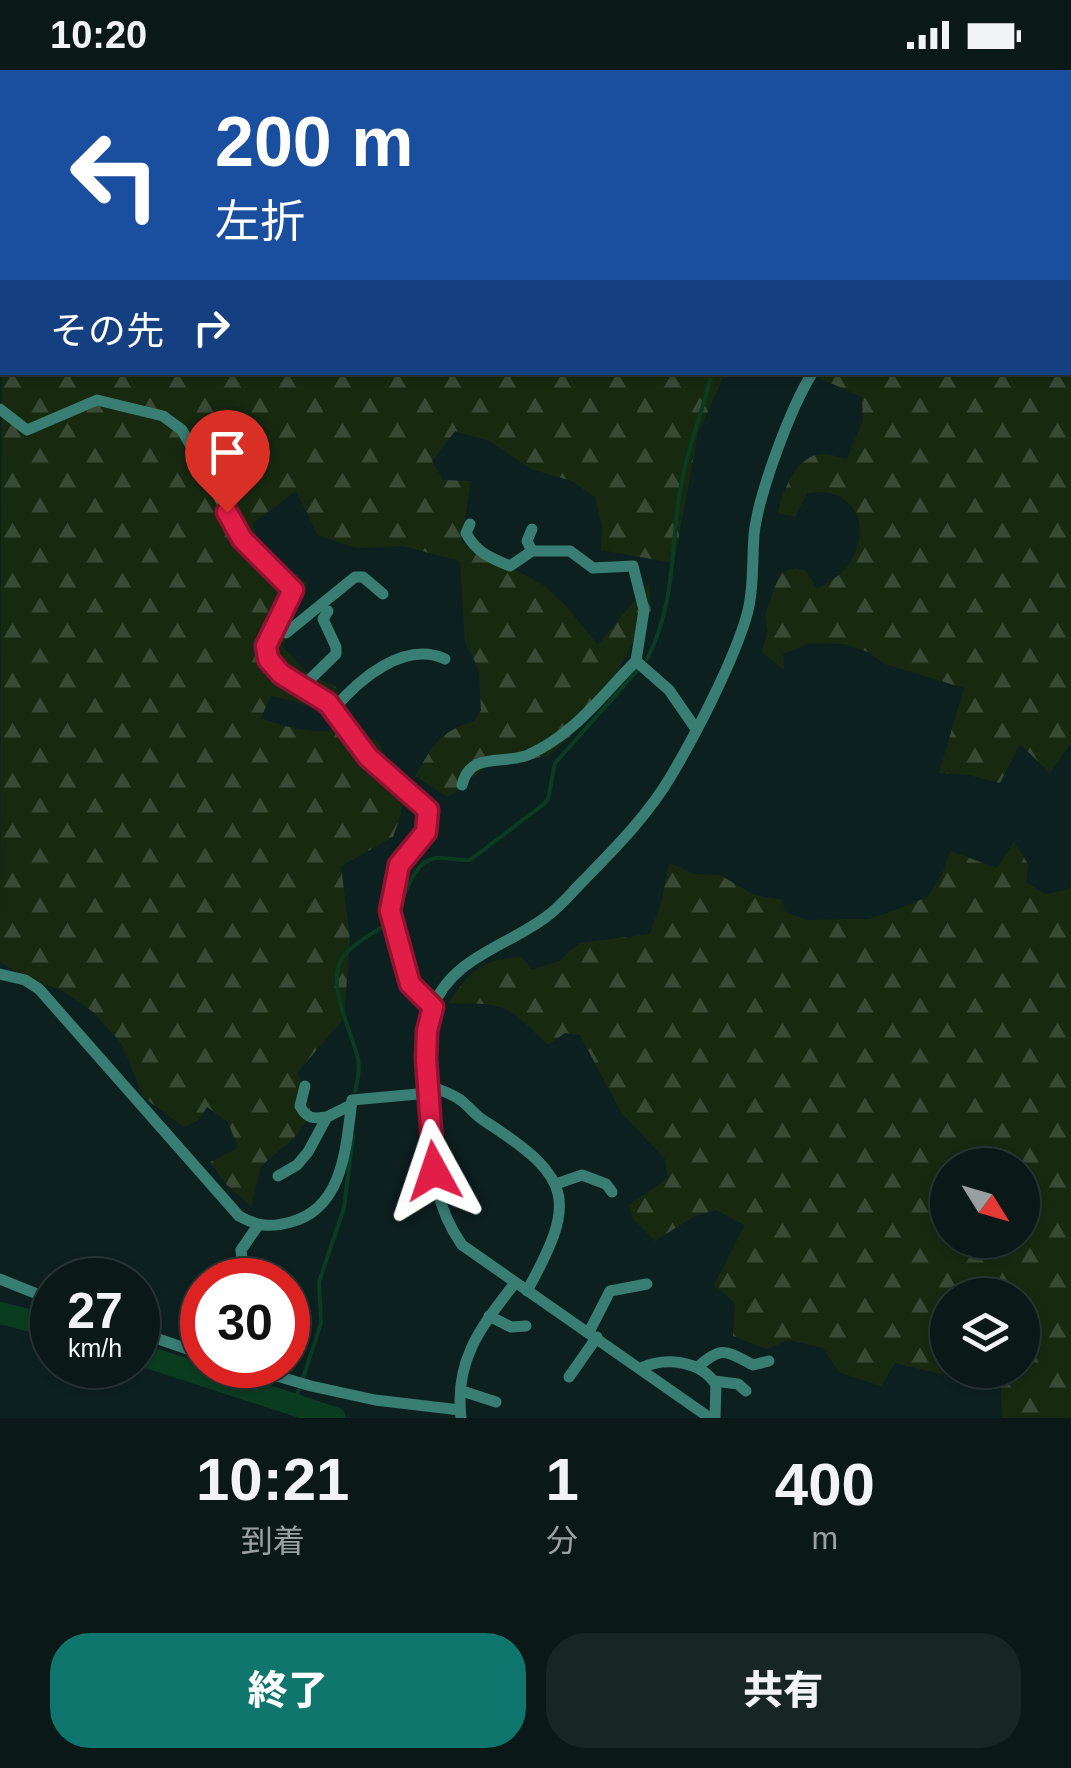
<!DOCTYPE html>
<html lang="ja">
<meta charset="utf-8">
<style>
:root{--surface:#0a1818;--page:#182525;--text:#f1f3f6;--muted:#99a0a2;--line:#2a3737;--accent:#0f766e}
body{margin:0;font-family:Helvetica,"Noto Sans JP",sans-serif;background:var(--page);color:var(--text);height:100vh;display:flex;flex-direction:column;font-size:38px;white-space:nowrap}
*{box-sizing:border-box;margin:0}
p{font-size:32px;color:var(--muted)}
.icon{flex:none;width:55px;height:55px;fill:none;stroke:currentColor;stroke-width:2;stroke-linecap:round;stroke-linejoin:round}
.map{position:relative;height:1348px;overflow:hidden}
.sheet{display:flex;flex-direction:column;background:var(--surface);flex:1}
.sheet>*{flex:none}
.top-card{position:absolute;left:0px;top:0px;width:1072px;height:305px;box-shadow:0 2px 8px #0004,0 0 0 2px var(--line);background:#1a4fa0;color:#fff;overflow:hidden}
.needle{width:65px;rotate:127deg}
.fabs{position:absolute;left:930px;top:1078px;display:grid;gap:20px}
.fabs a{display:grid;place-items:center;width:110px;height:110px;border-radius:50%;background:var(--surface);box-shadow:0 2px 8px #0004,0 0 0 2px var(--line);font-size:50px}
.speed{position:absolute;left:30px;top:1188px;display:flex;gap:20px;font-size:50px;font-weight:700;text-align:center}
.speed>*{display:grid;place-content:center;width:130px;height:130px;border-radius:50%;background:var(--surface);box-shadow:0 2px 8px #0004,0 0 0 2px var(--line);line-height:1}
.speed small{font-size:25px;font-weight:400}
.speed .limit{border:15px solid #d22;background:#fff;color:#111}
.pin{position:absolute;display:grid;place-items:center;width:85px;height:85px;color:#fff;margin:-102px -42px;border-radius:50% 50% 50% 0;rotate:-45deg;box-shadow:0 0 10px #0007}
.pin .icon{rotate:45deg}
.me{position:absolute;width:110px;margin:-55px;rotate:355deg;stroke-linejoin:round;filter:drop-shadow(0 0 8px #0008)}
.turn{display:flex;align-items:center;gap:35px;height:210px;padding:0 50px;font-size:45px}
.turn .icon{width:130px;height:130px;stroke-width:2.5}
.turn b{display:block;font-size:70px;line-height:85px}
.then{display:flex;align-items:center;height:95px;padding:0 50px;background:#0003;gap:20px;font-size:38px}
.eta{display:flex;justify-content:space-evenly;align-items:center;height:170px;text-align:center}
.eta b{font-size:60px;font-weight:800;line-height:70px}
.button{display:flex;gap:20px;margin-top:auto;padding:20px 50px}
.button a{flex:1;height:115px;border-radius:40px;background:var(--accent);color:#fff;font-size:40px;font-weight:800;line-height:115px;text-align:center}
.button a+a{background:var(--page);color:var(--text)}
.status{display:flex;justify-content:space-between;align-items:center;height:70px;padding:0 50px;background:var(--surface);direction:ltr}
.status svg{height:28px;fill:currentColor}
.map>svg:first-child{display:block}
</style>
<div class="status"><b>10:20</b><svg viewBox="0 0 49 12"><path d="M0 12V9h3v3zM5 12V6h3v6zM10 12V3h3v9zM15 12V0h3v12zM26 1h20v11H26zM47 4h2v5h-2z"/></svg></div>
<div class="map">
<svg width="1071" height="1348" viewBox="0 0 1071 1348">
<defs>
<pattern id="forest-firs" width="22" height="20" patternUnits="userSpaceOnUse" patternTransform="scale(2.5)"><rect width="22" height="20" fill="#172a10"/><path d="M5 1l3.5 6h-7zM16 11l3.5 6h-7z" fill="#384a34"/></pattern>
<pattern id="park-tufts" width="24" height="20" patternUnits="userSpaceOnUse" patternTransform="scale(2.5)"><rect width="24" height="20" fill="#172a10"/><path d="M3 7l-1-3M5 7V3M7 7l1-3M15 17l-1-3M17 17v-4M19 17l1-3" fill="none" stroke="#384a34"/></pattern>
</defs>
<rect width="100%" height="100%" fill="#0d2020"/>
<!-- forest -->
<g fill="url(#forest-firs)" fill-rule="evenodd">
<path d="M 1071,186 L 1071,673 L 1050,703 L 1020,674 L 1000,713 L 969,705 L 939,703 L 964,618 L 885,594 L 868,582 L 845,574 L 810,573 L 783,584 L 784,600 L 762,582 L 768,560 L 765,545 L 780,503 L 795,498 L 806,501 L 817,519 C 830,512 846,502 853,488 C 872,448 849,416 807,423 L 795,447 L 778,443 C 782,422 797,383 824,384 C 831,384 840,388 847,389 L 863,350 L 862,327 L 819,308 L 824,303 L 1070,302 Z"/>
<path d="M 2,239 L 2,302 L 725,303 L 698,363 L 674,493 L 601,480 L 602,455 L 595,427 L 572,411 L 531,399 L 489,371 L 455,361 L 432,391 L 443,410 L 471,411 L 461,472 L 542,514 L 567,537 L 598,575 L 649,513 L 651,540 L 613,609 L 580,658 L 550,685 L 511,694 L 487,696 L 448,727 L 415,706 C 433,676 439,661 475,651 L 481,640 L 479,600 L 465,572 L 460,491 L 403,476 L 356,478 L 318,465 L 296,421 L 253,453 L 257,470 L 306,513 L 283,577 L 309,605 L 335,616 L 347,638 L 331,643 L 271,625 L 261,648 C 287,658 324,668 350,655 L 378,672 L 404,719 L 401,744 L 393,767 L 341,796 L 350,870 L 344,948 L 297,1003 L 308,1027 L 311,1044 L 295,1067 L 261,1096 L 251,1136 L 227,1115 L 210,1092 L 238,1078 L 228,1052 L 207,1037 L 199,1050 L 184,1057 L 143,1027 L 122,974 L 93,942 L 62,920 L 34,912 L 0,892 Z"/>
<path d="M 1014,772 L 1028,794 L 1026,812 L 1046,824 L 1066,820 L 1071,816 L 1071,1348 L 1002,1348 L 1001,1318 L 895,1293 L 881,1316 L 839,1302 L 823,1278 L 788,1270 L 767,1279 L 733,1266 L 735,1233 L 714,1215 L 745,1155 L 716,1140 L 693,1147 L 655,1171 L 632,1148 L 629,1135 L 668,1108 L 665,1089 L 621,1042 L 580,965 L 565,963 L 548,975 C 505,933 508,934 448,933 C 472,900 480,889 522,887 L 532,900 L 559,891 L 580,873 L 650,864 L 662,830 L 669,793 L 694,804 L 720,805 L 754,825 L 783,830 L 784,841 L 806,850 L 869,849 L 896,840 L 927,827 L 942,805 L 950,781 L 997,798 ZM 1022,1095 L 1022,1170 L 948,1170 L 948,1095 ZM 1022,1225 L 1022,1300 L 948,1300 L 948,1225 Z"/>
</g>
<!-- park -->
<path fill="url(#park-tufts)" d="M 96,0 L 668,0 L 94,2 Z"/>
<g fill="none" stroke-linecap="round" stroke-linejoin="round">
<!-- stream -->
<g stroke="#0a3c20" stroke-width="4">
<path d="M 647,589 C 677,531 670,476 681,415 C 688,376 703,341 712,302"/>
<path d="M 397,842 C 405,825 414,790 436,788 C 447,787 458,791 470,790 L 544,734 L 548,729 L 555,693 L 637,601"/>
<path d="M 355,1021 C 358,1010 360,1000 358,989 C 352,960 321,908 347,882 C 358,871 374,863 386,854"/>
<path d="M 303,1308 L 321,1253 L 319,1212 L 344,1138 L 353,1066"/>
<path d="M 294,1335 L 300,1316"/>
</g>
<!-- river -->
<g stroke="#0a3c20" stroke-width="22">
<path d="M 0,1243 L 52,1256"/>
<path d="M 138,1284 L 335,1348"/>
</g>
<!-- minor -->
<g stroke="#397e73" stroke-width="11">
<path d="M 1070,179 L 1071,178"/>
<path d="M 0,339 L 27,360 L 97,330 L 163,346 L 182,360 L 242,469 L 293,520 L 266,575 L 268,589 L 281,604 L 328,633 L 368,687 L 428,740 L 426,762 L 399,795 L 390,841 L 410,914 L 433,937"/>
<path d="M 470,454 L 466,463 C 476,482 490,488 510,496 L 532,481 L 570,481 L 593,498 L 633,496 L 644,540 L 636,591 L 669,620 L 696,659"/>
<path d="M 532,459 L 527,471 L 532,481"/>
<path d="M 275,557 L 286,563 L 355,507 L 363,507 L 383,524"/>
<path d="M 301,618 L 336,584 L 336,577 L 323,549 L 328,541"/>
<path d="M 333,640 C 358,610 404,570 445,589"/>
<path d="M 462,715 C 470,681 503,695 528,685 C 574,665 602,625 636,591"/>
<path d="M 0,904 L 25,910 L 39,919 L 239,1146 C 257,1156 270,1158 291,1152 C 344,1138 346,1076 352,1030 L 429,1023"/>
<path d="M 428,1015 C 439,1020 454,1024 463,1032 C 471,1039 477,1047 486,1052 C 575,1109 576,1132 527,1221"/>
<path d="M 305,1016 L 300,1036 C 307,1049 313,1049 327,1047"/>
<path d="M 278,1106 L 297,1095 L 308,1082 L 327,1047 L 351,1035"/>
<path d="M 556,1114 L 582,1105 L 606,1114 L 612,1122"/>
<path d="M 0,1209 L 52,1230"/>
<path d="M 244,1210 L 241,1180 L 257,1157"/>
<path d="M 489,1246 L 511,1257 L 526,1256"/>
<path d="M 138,1262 L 202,1284"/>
<path d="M 589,1262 L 610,1221 L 647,1214"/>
<path d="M 239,1295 L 311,1316 L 375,1330 L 460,1340"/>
<path d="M 698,1297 C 721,1275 727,1281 753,1295 L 769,1291"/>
<path d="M 641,1298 C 665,1287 701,1290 716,1315 L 715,1348"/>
<path d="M 569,1307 L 597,1267"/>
<path d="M 714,1311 L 738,1314 L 746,1321"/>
<path d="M 462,1321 L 496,1332"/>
<path d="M 461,1348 C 454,1289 482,1256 515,1213"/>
<path d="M 710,1348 L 462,1175 C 427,1125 434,1081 429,1023 C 427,995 423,968 432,940 C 450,888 506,877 546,847 C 560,837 572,822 584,810 C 616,777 648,745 671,706 C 696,664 732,594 746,548 C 754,522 752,492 754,465 C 758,425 791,336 813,302"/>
</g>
</g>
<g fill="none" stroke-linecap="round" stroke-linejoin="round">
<defs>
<path id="route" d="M 227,442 L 242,469 L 293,520 L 266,576 L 268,589 L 281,604 L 328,633 L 368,687 L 428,740 L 426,762 L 399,795 L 390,841 L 410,914 L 433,937 L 427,961 L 426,989 L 434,1101"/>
</defs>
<!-- route casing -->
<use href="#route" stroke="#92132f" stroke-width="25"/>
<!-- route -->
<use href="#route" stroke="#e11d48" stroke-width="18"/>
</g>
</svg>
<div class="fabs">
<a><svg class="needle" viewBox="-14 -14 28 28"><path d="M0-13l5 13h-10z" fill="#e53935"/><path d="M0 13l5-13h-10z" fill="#99a0a2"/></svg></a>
<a><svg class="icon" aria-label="layers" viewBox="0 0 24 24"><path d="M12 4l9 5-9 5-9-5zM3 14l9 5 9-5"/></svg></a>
</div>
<div class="speed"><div>27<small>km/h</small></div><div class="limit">30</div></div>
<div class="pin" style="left:227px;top:442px;background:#d93025"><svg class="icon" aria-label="arrive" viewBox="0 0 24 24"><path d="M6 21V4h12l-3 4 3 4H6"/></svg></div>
<svg class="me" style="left:434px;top:1101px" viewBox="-20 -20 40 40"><path d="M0-17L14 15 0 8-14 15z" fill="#e11d48" stroke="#fff" stroke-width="4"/></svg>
<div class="top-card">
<div class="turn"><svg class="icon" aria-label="left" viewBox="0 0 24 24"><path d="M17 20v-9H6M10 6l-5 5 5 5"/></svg><div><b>200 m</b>左折</div></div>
<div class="then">その先<svg class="icon" aria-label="right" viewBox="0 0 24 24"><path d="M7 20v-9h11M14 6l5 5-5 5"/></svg></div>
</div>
</div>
<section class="sheet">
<div class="eta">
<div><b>10:21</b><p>到着</p></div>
<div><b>1</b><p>分</p></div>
<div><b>400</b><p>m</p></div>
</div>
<div class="button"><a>終了</a><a>共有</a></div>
</section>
